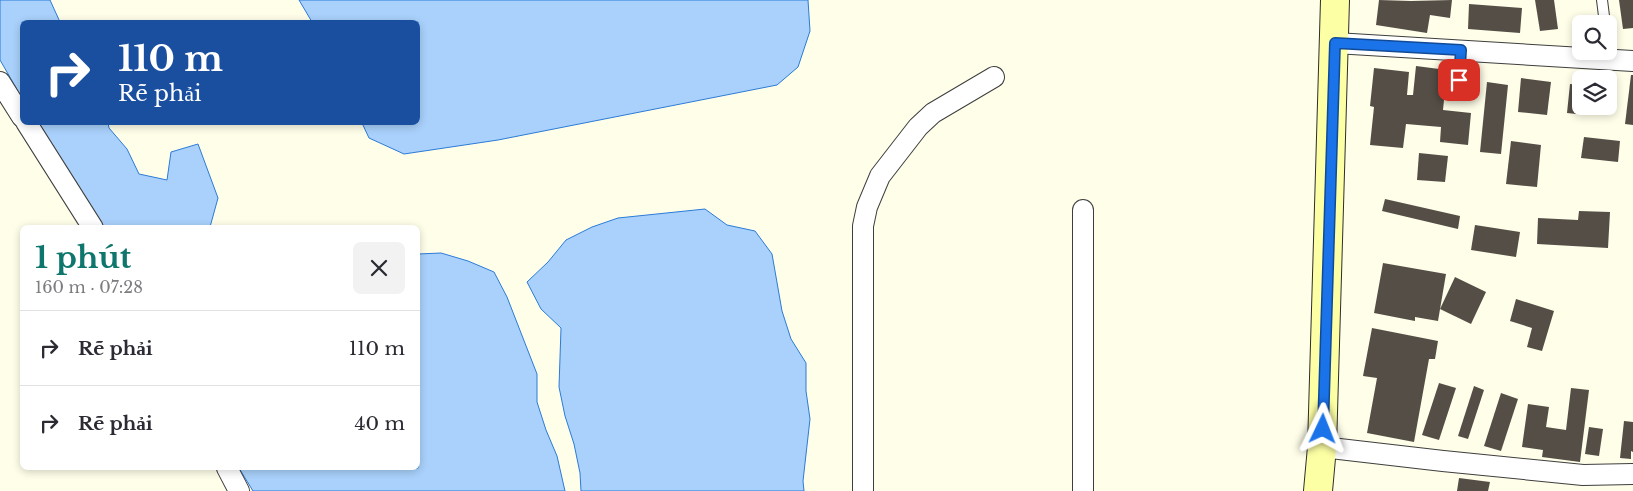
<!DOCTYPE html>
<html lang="vi">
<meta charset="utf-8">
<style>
:root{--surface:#fff;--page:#f2f2f3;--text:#2b2b33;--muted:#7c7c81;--line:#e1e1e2;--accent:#0f766e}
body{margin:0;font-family:"Libre Baskerville",serif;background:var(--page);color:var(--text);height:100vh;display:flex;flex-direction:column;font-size:19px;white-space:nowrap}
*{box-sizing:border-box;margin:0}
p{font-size:16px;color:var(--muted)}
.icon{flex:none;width:28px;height:28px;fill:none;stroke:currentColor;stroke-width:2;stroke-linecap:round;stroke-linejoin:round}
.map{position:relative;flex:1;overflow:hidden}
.panel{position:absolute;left:20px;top:225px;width:400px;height:245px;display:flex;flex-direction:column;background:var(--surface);border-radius:8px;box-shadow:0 2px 8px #0003}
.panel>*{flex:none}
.banner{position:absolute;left:20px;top:20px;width:400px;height:105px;border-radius:8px;box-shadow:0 2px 8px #0003;background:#1a4fa0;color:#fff;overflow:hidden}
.fabs{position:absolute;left:1572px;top:15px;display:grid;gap:10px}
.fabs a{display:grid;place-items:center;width:45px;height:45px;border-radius:8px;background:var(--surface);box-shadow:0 2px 8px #0003;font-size:25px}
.pin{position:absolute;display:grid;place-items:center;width:42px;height:42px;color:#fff;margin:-21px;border-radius:10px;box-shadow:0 2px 8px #0006}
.me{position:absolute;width:55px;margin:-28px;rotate:2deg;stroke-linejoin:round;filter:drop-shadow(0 0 4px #0008)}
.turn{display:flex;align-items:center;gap:18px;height:105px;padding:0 15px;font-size:22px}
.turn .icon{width:65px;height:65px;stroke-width:2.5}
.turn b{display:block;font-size:35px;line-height:42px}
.round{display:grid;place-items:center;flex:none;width:52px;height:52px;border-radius:8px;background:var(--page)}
.overview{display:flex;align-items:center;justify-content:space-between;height:85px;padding:0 15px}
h1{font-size:30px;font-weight:700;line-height:38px;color:var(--accent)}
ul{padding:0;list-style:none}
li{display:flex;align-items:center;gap:15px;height:75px;padding:0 15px;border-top:1px solid var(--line)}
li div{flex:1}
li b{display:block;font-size:19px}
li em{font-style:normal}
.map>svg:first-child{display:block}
</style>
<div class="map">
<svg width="1633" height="491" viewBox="0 0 1633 491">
<rect width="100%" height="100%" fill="#fffee9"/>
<!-- water -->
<g fill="#a9d1fb" stroke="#2b7bd8">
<path d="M 0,0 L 50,0 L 60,22 L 22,22 L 22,98 L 0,60 Z"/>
<path d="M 299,0 L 808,0 L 810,31 L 798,67 L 777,85 L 498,140 L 404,154 L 369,138 L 362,123 L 418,122 L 418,22 L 312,22 Z"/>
<path d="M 37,123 L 108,123 L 109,128 L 127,149 L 139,174 L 167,180 L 171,152 L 198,144 L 218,198 L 210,227 L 98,227 Z"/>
<path d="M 705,209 L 727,225 L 755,231 L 772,254 L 782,311 L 791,339 L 806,363 L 806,391 L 810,419 L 803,481 L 804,491 L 581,491 L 580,473 L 574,444 L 565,416 L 559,387 L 561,328 L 541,309 L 527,282 L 548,262 L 566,240 L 592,227 L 618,218 Z"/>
<path d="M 441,253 L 468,261 L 494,272 L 507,297 L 537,374 L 537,402 L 546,430 L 557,456 L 565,491 L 253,491 L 239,468 L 418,468 L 418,254 Z"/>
</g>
<!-- building -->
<g fill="#554e47">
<path d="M 1379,0 L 1411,1 L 1452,0 L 1450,18 L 1430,15 L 1427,33 L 1376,25 Z"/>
<path d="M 1535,0 L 1554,0 L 1558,29 L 1540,31 Z"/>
<path d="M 1619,0 L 1633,0 L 1633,28 L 1623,29 Z"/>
<path d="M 1469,4 L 1522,8 L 1520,33 L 1468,29 Z"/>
<path d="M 1416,66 L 1447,70 L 1443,110 L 1471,113 L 1468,145 L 1440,142 L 1441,127 L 1406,124 L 1403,148 L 1370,145 L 1374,107 L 1370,106 L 1374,68 L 1409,72 L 1407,95 L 1413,95 Z"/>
<path d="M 1631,75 L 1633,75 L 1633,125 L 1625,124 Z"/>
<path d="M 1521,78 L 1551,82 L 1547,115 L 1518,112 Z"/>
<path d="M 1487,82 L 1508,85 L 1501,154 L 1480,152 Z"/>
<path d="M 1570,84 L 1581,85 L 1581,106 L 1587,106 L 1586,115 L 1567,113 Z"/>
<path d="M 1584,137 L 1620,141 L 1618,162 L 1581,158 Z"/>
<path d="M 1511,141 L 1541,145 L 1537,187 L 1506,184 Z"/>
<path d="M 1419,153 L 1448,156 L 1445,182 L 1417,180 Z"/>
<path d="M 1385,199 L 1460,216 L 1458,229 L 1382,211 Z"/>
<path d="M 1579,211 L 1610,212 L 1608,248 L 1537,244 L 1538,218 L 1578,220 Z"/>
<path d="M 1475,225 L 1520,232 L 1516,257 L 1471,250 Z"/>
<path d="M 1383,263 L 1446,274 L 1438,321 L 1415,317 L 1415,321 L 1374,313 Z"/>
<path d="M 1455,277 L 1486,292 L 1471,324 L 1440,309 Z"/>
<path d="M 1516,299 L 1554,311 L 1542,351 L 1527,347 L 1532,328 L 1510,321 Z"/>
<path d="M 1372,328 L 1438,341 L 1435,359 L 1429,359 L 1414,442 L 1367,433 L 1377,378 L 1363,376 Z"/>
<path d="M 1439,383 L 1456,388 L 1439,440 L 1422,435 Z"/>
<path d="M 1474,386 L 1484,390 L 1468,439 L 1458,436 Z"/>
<path d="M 1571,388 L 1589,390 L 1580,462 L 1542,457 L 1543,450 L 1522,447 L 1528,404 L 1549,407 L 1546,427 L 1566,430 Z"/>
<path d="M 1501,393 L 1518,399 L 1501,451 L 1484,446 Z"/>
<path d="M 1624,421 L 1633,422 L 1633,452 L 1631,451 L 1631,459 L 1620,458 Z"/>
<path d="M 1589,427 L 1603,429 L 1599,456 L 1585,454 Z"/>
<path d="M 1459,478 L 1490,482 L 1488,491 L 1457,491 Z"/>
</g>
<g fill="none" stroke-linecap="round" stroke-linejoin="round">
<defs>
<g id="service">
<path d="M 1602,0 L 1605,24"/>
<path d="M 1609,47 L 1611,59"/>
<path d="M 1458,95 L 1461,50"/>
</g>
<g id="minor">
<path d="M 1335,43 L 1633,61"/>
<path d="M 0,82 L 22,117"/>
<path d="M 26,122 L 93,228"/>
<path d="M 1083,210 L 1083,491"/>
<path d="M 1322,447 L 1443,461 L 1583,475 L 1633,474"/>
<path d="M 227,468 L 239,491"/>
<path d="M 863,491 L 863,226 L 867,207 L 880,176 L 918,127 L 933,113 L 994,77"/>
</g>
<path id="secondary" d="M 1318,491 L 1322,447 L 1335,0"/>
</defs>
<!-- service casing -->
<use href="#service" stroke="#3e3e3e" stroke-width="12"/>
<!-- minor casing -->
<use href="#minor" stroke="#3e3e3e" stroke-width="22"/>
<!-- secondary casing -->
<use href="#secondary" stroke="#2d2d2d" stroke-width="30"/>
<!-- service -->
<use href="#service" stroke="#fff" stroke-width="10"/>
<!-- minor -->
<use href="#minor" stroke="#fff" stroke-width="20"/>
<!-- secondary -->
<use href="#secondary" stroke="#fdffa4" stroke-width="28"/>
</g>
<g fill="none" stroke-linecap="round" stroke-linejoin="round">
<defs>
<path id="route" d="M 1323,429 L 1335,43 L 1461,50 L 1459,80"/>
</defs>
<!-- route casing -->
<use href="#route" stroke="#114b97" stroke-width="12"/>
<!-- route -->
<use href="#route" stroke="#1a73e8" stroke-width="9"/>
</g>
</svg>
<div class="fabs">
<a><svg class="icon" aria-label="search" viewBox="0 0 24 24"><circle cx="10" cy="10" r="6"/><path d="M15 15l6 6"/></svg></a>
<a><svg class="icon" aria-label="layers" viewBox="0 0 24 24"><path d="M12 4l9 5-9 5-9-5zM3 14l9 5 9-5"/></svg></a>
</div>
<div class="pin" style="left:1459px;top:80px;background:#d93025"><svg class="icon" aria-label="arrive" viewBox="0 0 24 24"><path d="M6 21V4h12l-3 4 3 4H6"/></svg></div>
<svg class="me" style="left:1323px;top:429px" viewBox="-20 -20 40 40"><path d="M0-17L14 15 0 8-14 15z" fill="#1a73e8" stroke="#fff" stroke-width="4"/></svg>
<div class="banner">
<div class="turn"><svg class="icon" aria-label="right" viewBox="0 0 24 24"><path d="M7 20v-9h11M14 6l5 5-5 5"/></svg><div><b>110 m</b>Rẽ phải</div></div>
</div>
<section class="panel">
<div class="overview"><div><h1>1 phút</h1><p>160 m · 07:28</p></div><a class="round"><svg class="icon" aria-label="close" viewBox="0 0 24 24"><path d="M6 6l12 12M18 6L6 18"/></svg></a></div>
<ul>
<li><svg class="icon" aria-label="right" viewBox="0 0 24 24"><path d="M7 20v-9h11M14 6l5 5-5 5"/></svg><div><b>Rẽ phải</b></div><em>110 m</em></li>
<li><svg class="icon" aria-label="right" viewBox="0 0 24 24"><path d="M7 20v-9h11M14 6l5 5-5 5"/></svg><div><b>Rẽ phải</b></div><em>40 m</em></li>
</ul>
</section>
</div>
